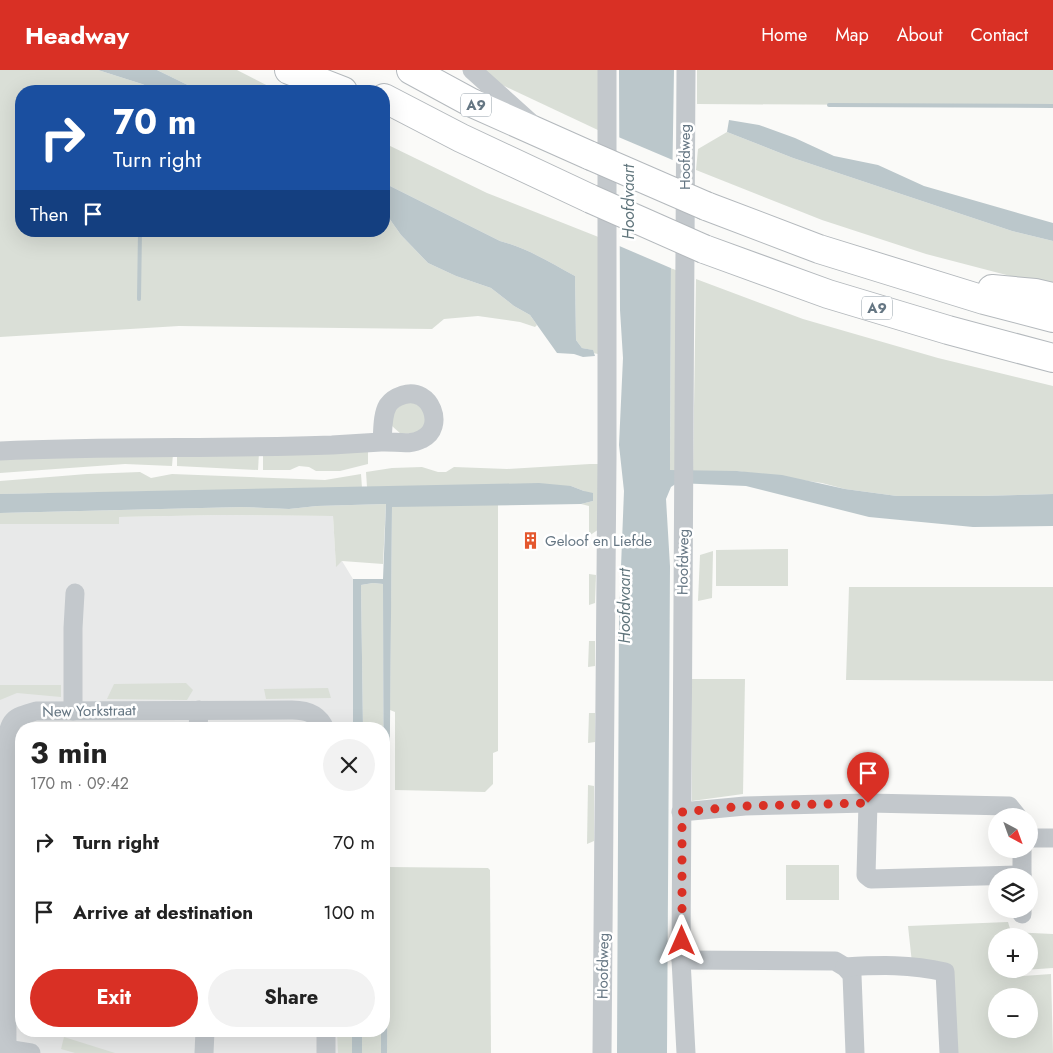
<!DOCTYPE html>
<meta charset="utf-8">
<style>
:root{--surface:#fff;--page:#f2f2f2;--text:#222;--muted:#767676;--accent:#d93025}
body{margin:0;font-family:Jost,sans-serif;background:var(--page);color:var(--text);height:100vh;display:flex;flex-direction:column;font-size:19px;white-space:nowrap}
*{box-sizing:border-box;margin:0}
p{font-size:16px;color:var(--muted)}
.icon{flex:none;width:28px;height:28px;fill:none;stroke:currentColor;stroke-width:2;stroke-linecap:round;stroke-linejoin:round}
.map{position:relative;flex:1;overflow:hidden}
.sheet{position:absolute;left:15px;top:652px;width:375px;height:315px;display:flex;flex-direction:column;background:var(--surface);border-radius:20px;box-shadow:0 5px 20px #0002}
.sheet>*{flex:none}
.guide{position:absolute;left:15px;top:15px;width:375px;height:152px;border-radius:20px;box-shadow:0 5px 20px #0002;background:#1a4fa0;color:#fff;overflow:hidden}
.needle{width:32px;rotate:139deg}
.buttons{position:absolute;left:988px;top:738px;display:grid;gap:10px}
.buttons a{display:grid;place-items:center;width:50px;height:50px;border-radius:50%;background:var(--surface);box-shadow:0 5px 20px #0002;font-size:25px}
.pin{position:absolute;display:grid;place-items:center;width:42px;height:42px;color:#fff;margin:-51px -21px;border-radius:50% 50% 50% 0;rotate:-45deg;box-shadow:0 0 5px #0007}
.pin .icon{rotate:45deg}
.me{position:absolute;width:55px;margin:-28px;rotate:0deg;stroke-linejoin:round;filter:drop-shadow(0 0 4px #0008)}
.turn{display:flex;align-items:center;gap:18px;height:105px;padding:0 15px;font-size:22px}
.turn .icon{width:65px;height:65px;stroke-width:2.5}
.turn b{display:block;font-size:35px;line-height:42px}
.then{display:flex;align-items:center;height:48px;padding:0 15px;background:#0003;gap:10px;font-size:19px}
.round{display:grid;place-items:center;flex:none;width:52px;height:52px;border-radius:26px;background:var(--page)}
.headline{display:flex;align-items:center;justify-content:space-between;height:85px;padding:0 15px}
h1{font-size:30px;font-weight:700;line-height:38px}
.cta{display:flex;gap:10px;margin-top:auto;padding:10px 15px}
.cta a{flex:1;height:58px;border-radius:30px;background:var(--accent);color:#fff;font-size:20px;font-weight:700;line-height:58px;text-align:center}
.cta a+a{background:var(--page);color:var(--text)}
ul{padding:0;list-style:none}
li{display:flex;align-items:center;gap:15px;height:70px;padding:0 15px}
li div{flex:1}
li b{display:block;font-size:19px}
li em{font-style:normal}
header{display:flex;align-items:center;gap:30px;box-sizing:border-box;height:70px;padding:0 25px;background:var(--accent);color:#fff}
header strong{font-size:24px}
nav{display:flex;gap:28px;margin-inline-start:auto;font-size:18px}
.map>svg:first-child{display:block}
</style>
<header>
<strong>Headway</strong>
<nav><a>Home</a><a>Map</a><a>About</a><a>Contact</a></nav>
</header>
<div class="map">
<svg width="1053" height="983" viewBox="0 0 1053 983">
<rect width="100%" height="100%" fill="#fafaf8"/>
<!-- built -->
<path fill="#e8e9e9" d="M 222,445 L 333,446 L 336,496 L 342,491 L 353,509 L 353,659 L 21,659 L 21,961 L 357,961 L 357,983 L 0,983 L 0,454 L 119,454 L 119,447 Z"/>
<!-- green -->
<g fill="#dadfd7" fill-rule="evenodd">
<path d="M 0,0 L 98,0 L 142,14 L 159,21 L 21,21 L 21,161 L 384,161 L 384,141 L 401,165 L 428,193 L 456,206 L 491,218 L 514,236 L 530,245 L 537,255 L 535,257 L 520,252 L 478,246 L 444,249 L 432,259 L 179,256 L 0,267 Z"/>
<path d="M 157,0 L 237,0 L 278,21 L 200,21 Z"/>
<path d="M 479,0 L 601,0 L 600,61 L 498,13 Z"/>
<path d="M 697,0 L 1053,0 L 1053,36 L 697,34 Z"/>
<path d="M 727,62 L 793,88 L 1012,161 L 1053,171 L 1053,217 L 926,184 L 822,150 L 696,100 L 698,79 Z"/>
<path d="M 384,73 L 487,123 L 601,168 L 598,284 L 593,283 L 592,280 L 582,278 L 576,270 L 575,206 C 551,193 527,178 500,171 L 384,113 Z"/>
<path d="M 671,198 L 680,202 L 677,401 L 670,400 Z"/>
<path d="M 696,209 L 803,249 L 938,288 L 1053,316 L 1053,424 L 980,426 L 897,426 L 845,419 L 822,413 L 737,401 L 693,401 Z"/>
<path d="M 408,330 L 424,338 L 426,353 L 419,363 L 401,364 L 392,356 L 391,343 Z"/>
<path d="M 368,381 L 368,394 L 340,401 L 316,401 L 309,397 L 299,396 L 290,400 L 263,400 L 263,383 Z"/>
<path d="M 259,383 L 258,400 L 177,396 L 177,384 Z"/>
<path d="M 173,384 L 172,396 L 125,394 L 0,403 L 0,388 Z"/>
<path d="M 590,394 L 600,394 L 599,459 L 589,466 L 589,436 L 581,434 L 593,431 L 584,421 L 571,416 L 367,417 L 366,402 L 392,398 L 422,397 L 438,402 L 446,402 L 454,397 L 507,399 Z"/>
<path d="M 140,402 L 151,408 L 172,404 L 325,410 L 361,404 L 362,418 L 0,424 L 0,411 L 87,404 Z"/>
<path d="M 386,434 L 383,494 L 342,491 L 336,497 L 333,446 L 222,445 L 119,447 L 119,454 L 0,454 L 0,443 L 242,437 L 289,439 L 317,436 Z"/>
<path d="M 498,434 L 498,681 L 493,683 L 493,714 L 485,722 L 395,720 L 395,642 L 390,640 L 392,436 Z"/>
<path d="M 788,479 L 788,516 L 716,516 L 716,480 Z"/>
<path d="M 713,481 L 712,528 L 698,531 L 700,485 Z"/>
<path d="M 589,504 L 596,505 L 595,533 L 589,535 Z"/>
<path d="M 373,513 L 383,514 L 383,659 L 363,659 L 361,515 Z"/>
<path d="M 849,517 L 1053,517 L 1053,611 L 846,610 Z"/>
<path d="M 589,571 L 595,571 L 595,596 L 588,597 Z"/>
<path d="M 692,609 L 745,609 L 743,724 L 692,731 Z"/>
<path d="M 186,613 L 193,620 L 187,630 L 107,629 L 114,614 Z"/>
<path d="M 0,615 L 61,615 L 61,627 L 17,623 L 0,630 Z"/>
<path d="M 328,618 L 331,628 L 266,629 L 264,619 Z"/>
<path d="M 589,643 L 595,643 L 595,672 L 588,673 Z"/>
<path d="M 588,715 L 594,716 L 594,771 L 587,774 Z"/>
<rect x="786" y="795" width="53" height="35"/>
<path d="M 388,797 L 488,798 L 490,800 L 491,983 L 387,983 Z"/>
<path d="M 1008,852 L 1011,862 L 1053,864 L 1053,898 L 1007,901 L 1007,907 L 1051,904 L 1053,983 L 952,983 L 948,911 L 912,893 L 908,856 ZM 996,866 L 1029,866 L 1029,899 L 996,899 ZM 996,926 L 1029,926 L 1029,959 L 996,959 Z"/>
<path d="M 337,961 L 352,961 L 352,983 L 338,983 Z"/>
<rect x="362" y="961" width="19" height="22"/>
<path d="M 64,967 L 115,983 L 75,983 L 61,979 Z"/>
</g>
<!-- water -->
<g fill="#bbc7cb">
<path d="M 98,0 L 157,0 L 200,21 L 159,21 L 142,14 Z"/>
<path d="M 619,0 L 674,0 L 671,187 L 670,400 L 737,401 L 782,405 L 845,419 L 897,426 L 980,426 L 1053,424 L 1053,456 L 973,457 L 869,447 L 746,416 L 677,413 L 671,417 L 666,429 L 670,496 L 667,983 L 617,983 L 619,547 L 624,421 L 619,375 L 623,288 L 620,240 Z"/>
<path d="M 729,50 L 759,55 L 795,68 L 834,86 L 878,95 L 924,116 L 1053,153 L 1053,171 L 1012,161 L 793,88 L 727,62 Z"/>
<path d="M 384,113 L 500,171 C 527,178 551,193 575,206 L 576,270 L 582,278 L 593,280 L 595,286 L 583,287 L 574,284 L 557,283 L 530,245 L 514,236 L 491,218 L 456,206 L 428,193 L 401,165 L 384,141 Z"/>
<path d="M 539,413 L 571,416 L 584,421 L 593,423 L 593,431 L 581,434 L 392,437 L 387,983 L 381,983 L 381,961 L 384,961 L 383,514 L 373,513 L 361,515 L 363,659 L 353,659 L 353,509 L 383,509 L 386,434 L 317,436 L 289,439 L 242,437 L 0,443 L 0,424 Z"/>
<rect x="352" y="961" width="10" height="22"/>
</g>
<!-- pier -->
<path fill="#fafaf8" d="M 616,66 L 675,91 L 673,199 L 617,175 Z"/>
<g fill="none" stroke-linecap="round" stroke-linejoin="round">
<!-- stream -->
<g stroke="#bbc7cb" stroke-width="4">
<path d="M 829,35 L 1053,36"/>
<path d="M 139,229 L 140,161"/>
</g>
<defs>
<g id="highway">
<path d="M 289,0 L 343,21"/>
<path d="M 411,0 L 470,32 L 591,86"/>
<path d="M 384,28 L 461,68 L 591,129"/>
<path d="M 706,136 L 819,179 L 984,230 L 1053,248"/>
<path d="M 704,179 L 828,224 L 948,260 L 1053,288"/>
<path d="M 992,219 L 1035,223 L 1053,227"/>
</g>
</defs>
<!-- highway casing -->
<use href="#highway" stroke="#b4b9bd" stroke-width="30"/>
<!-- minor -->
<g stroke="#c3c8cc" stroke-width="19">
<path d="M 472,0 L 530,52"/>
<path d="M 686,0 L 681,890 L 686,983"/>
<path d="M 0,381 C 111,376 222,379 332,375 C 349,374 365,373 381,372 C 396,371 409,376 422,369 C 446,358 431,316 403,325 C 397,327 392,329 388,335 C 382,345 383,361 382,372"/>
<path d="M 73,641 L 73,558 L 75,523"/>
<path d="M 198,659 L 199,640"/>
<path d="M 868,733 L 866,805 L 871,809 L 1022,805"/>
<path d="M 681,742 L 745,736 L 868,733 L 1009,736 L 1017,746"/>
<path d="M 1029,768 L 1053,768"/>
<path d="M 1022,779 L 1022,806"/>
<path d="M 1022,839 L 1022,844"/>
<path d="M 681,890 L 835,891 L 845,897 L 852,905 L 855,983"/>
<path d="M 845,897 C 880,895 910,894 945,902 L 949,983"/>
<path d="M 0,978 L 31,983"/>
<path d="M 7,983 L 6,674 C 10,649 12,648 36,641 L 292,640 C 307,640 319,644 325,659"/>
<path d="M 204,983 L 205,961"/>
<path d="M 326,983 L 326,961"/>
<path d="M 602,983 L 607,388 L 607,0"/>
</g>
<!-- highway -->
<use href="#highway" stroke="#fff" stroke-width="28"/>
<defs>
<g id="highway-bridge">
<path d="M 591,86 L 706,136"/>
<path d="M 591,129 L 704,179"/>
</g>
</defs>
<!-- highway-bridge casing -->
<use href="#highway-bridge" stroke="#b4b9bd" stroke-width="30" stroke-linecap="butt"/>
<!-- highway-bridge -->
<use href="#highway-bridge" stroke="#fff" stroke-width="28"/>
</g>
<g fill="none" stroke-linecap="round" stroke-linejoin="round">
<!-- route -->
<path stroke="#d93025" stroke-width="9" stroke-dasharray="0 16.2" d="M 682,871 L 682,742 L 745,736 L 868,733"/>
</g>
<!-- icons -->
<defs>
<symbol id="building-bare" viewBox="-9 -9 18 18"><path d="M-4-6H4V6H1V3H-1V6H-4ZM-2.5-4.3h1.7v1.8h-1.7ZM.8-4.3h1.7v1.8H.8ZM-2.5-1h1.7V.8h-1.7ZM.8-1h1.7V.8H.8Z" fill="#e4572e" stroke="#fff" stroke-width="2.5" paint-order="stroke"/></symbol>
</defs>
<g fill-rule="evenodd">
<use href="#building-bare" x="518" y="458" width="25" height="25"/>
</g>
<g text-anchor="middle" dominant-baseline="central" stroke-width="5" stroke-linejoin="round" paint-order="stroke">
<!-- shield labels -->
<g fill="#fff" stroke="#939fa8" stroke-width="1">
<rect x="461" y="23.5" width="30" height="23" rx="4"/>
<rect x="862" y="226.5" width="30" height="23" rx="4"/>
</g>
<g font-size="14" font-weight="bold" fill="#657683">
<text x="476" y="35">A9</text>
<text x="877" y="238">A9</text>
</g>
<!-- street labels -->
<g font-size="15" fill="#657683" stroke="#fff">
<text transform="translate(685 87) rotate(-90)">Hoofdweg</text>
<text transform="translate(683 492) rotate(-89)">Hoofdweg</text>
<text transform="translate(89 641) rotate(-1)">New Yorkstraat</text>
<text transform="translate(603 896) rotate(-89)">Hoofdweg</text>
</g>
<!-- poi labels -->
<g font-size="15" fill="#657683" stroke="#fff" text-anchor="start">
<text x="545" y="471">Geloof en Liefde</text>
</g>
<!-- water labels -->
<g font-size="16" font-style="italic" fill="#60757c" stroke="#fff">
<text transform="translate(628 132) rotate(-90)">Hoofdvaart</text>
<text transform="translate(624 536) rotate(-90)">Hoofdvaart</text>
</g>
</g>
</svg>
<div class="buttons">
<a><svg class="needle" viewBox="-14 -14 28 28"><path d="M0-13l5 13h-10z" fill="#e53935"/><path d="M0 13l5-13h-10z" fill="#767676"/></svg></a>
<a><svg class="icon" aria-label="layers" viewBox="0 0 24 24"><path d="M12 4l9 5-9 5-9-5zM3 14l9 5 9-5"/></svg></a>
<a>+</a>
<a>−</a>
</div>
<div class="pin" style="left:868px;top:733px;background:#d93025"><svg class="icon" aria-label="arrive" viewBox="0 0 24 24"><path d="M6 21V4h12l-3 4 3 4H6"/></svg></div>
<svg class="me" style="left:682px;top:871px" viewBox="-20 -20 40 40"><path d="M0-17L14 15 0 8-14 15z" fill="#d93025" stroke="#fff" stroke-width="4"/></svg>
<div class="guide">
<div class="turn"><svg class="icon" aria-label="right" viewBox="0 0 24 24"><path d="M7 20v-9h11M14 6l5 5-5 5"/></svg><div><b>70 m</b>Turn right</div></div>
<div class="then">Then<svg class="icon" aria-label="arrive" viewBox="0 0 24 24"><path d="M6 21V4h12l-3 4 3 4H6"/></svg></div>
</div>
<section class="sheet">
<div class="headline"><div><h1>3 min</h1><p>170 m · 09:42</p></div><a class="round"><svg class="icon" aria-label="close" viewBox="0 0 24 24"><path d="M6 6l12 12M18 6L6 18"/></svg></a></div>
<ul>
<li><svg class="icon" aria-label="right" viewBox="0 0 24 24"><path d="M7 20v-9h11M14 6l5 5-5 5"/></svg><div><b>Turn right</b></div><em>70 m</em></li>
<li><svg class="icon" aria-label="arrive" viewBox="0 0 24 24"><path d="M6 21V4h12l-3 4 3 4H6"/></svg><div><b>Arrive at destination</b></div><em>100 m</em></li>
</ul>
<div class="cta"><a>Exit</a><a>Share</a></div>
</section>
</div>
